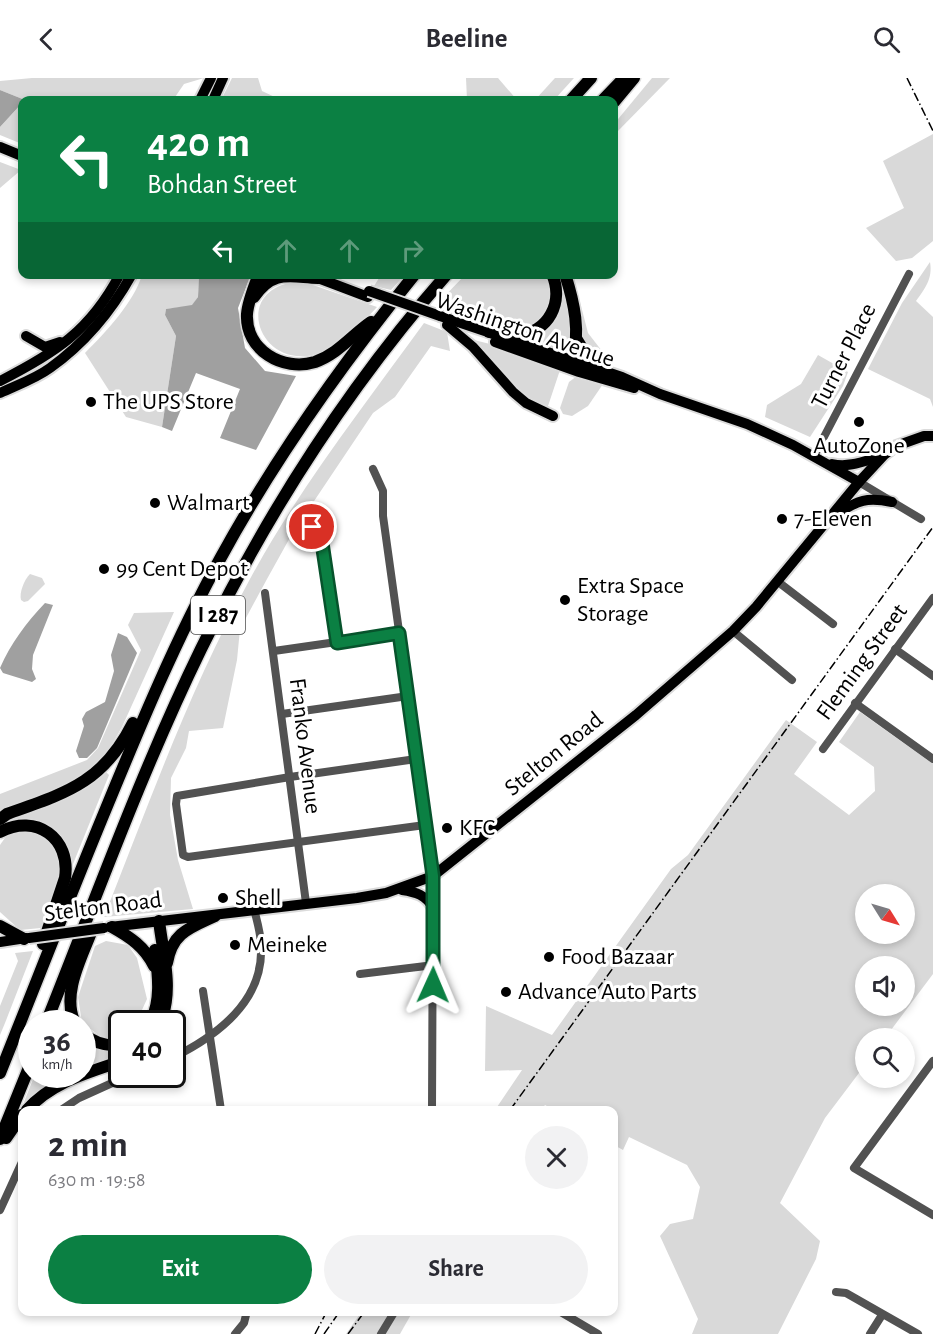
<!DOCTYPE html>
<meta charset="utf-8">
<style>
:root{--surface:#fff;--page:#f2f2f3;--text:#2b2b33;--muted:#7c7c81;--accent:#0b8043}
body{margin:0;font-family:"Alegreya Sans",sans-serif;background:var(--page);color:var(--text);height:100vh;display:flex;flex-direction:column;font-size:22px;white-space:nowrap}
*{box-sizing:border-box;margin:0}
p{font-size:20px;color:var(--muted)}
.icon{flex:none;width:33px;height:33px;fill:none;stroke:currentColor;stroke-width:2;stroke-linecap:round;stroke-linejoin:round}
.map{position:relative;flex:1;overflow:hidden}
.details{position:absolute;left:18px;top:1028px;width:600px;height:210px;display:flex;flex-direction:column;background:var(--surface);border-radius:12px;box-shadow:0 3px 9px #0003}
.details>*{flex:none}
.banner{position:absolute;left:18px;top:18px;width:600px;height:183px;border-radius:12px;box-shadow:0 3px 9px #0003;background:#0b8043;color:#fff;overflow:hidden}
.needle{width:39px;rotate:127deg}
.fabs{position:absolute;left:855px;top:806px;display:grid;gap:12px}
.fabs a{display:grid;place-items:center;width:60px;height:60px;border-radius:50%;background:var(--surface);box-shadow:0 3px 9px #0003;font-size:30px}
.speed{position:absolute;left:18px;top:932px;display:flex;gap:12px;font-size:30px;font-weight:700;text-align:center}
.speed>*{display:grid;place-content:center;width:78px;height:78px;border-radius:50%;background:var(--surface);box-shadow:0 3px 9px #0003;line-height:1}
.speed small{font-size:15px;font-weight:400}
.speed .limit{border:3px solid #111;border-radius:9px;background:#fff;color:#111}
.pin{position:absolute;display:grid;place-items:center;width:51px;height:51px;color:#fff;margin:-26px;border:3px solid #fff;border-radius:50%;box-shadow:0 2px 6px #0007}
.me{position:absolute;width:66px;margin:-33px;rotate:1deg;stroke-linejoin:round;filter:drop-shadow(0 0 4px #0008)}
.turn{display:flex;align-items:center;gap:21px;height:126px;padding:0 30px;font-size:27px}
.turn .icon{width:78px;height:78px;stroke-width:2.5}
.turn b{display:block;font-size:42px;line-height:51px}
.lanes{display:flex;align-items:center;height:57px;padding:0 30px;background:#0003;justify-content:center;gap:30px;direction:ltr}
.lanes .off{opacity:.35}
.round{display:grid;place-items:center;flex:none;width:63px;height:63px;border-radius:32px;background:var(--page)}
.overview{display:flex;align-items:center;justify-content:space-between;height:102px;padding:0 30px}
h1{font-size:36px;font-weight:700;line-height:45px}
.button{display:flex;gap:12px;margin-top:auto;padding:12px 30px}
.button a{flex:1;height:69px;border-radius:36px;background:var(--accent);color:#fff;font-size:24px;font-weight:700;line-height:69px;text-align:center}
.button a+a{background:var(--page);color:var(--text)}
header{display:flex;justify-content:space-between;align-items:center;height:78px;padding:0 30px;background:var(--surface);font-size:27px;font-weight:700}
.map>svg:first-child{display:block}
</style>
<header><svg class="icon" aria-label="back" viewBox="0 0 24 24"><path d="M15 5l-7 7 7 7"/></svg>Beeline<svg class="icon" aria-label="search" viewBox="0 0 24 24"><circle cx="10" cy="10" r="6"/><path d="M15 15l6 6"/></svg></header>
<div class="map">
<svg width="933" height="1256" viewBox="0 0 933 1256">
<rect width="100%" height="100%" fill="#fff"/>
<!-- green -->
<g fill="#d9d9d9" fill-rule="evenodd">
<path d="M 32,0 L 204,0 L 184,6 L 173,22 L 25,22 L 0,12 L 0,3 Z"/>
<path d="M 232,0 L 258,0 L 262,13 L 279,21 L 279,22 L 221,22 Z"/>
<path d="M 466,0 L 498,0 L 517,22 L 467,22 Z"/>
<path d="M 555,0 L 574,0 L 554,22 L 535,22 Z"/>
<path d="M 652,0 L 670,0 L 614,57 L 614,46 Z"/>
<path d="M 22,25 L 22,66 L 0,57 L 0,49 Z"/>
<path d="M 933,56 L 933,163 L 912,180 L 896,183 L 866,150 L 904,130 L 883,83 Z"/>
<path d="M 0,84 L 21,92 L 0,110 Z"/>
<path d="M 930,184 C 933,200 925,211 916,223 L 933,239 L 933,329 L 930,321 L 868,291 L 902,225 Z"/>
<path d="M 142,197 L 199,197 L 198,219 L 192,228 L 166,231 L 165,237 L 176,258 L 162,349 L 126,339 L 85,275 C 105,255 134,224 142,197 Z"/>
<path d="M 381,197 L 381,196 L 405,197 L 391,212 L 374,208 Z"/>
<path d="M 465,197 L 548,197 L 553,223 L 540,244 L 522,254 L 519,250 L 492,248 L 438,230 L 436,227 Z"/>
<path d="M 556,197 L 562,197 L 574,261 L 570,276 L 524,261 L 544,250 Z"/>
<path d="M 569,197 L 573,197 L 588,255 L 612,286 L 592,281 L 584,267 Z"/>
<path d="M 295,204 L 307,205 L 377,229 C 364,243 352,256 336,267 C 266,311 224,213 295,204 Z"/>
<path d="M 424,245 L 447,254 L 450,273 L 431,268 L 395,319 L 373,335 L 292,456 L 267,501 L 240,551 L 237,582 L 223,650 L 189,653 L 186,670 L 171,700 L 170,737 L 178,782 L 193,831 L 104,839 C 149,725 191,608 250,501 C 299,410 364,328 424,245 Z"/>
<path d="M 474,262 L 494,267 L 560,292 L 548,328 L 542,330 L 521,316 Z"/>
<path d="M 818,277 L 848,294 L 843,308 L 810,359 L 765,339 L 767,327 L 801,306 Z"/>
<path d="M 577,298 L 603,306 L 588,328 L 572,338 L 563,336 L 560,330 L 569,304 Z"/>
<path d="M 30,496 L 42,500 L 45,506 L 28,523 L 24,524 L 21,522 C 19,515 24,502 30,496 Z"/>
<path d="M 174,534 L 122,649 L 107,675 L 84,698 L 0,735 L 0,716 L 87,682 L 98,670 L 141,572 L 128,547 L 134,535 Z"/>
<path d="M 860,634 L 933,686 L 933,896 L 885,960 L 866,960 L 865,987 L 825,1040 L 780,1125 L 820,1163 L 816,1181 L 778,1256 L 692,1256 L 698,1241 L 660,1158 L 670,1146 L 693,1141 L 700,1109 L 687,1087 L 629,1059 L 623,1072 L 614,1067 L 614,1032 L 554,1032 L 545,1027 L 541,1032 L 495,1032 L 522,992 L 485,993 L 486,928 L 552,957 L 671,791 L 688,777 L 786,642 L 817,664 L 794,696 L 849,737 L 875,713 L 874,689 L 839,664 ZM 866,816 L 904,816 L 904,855 L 866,855 ZM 866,888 L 904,888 L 904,927 L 866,927 Z"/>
<path d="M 105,693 L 109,697 L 71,791 L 53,753 L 0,750 L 0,747 L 11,737 Z"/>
<path d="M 24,751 L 42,756 L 55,770 L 62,794 L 41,850 L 20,852 L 0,834 L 0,767 L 7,757 Z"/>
<path d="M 106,863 L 128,867 L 137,880 L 147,921 L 136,945 L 122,945 L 120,962 L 100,958 L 82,945 L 78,919 L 95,868 Z"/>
<path d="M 33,873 L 5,945 L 0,957 L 0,928 L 18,883 L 15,875 Z"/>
<path d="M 82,959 L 121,970 L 121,979 L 83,992 Z"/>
<path d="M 35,996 L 73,996 L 27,1026 L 24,1024 Z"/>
<path d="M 362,1233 L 413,1233 L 400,1256 L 346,1256 Z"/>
</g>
<!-- water -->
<g fill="#a0a0a0">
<path d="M 0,12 L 25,22 L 22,22 L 22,25 L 0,49 Z"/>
<path d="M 199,197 L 251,197 L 238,230 L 245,270 L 265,293 L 296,298 L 256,372 L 220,360 L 240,311 L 196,295 L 172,353 L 162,349 L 176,258 L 165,237 L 166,231 L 192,227 L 198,219 Z"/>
<path d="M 45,525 L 53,527 L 33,577 L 32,591 L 36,601 L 32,604 L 3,595 L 0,590 C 11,565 26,545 45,525 Z"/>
<path d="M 118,555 L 127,559 L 137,575 L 97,670 L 87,680 L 79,680 L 76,673 L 84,648 L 82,641 L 86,634 L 105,624 L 114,593 L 111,577 Z"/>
</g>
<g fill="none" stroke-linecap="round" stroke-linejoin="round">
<defs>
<g id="major">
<path d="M 200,22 L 211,0"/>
<path d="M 213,22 L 223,0"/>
<path d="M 0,69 L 22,78"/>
<path d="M 310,197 L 368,219"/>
<path d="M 440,238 L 622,299 L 660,316 L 747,346 L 793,367 L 859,404"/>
<path d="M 447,247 L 473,269 L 513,314 L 526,325 L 553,338"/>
<path d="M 26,258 L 45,269 L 60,264"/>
<path d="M 495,264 L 579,294 L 634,310"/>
<path d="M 0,303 C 55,275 90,253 120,196"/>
<path d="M 0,315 C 17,307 35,301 50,290 C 85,265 111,234 132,196"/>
<path d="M 832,386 C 849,390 864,383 881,378"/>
<path d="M 837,436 C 858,422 867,419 892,424"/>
<path d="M 402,812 C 416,814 426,817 433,830"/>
<path d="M 110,849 L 357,820 L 386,815 L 433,798 L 636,637 L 733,553 L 756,529 L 859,404 L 884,377 L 896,368 L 924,358 L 933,358"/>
<path d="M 0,864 L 26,860"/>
</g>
<g id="highway">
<path d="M 571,22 L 591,0"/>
<path d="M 603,22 L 624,0"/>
<path d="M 614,24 L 634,0"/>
<path d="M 259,196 C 254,209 248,223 247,236 C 245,272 283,294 315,284 C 338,276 352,257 371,244"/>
<path d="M 565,196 C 574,224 581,255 572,283"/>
<path d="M 254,219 C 273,191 290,199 318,200"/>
<path d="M 489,254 C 498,256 508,258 518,257 C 549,254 564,224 552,196"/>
<path d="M 577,262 L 588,280 L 600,293"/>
<path d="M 0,741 L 7,736 C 66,715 103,705 133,645"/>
<path d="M 0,754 C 36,735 71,760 65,800 L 43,866"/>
<path d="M 159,843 C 163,876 174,913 160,945"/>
<path d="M 0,848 L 24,861"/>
<path d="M 112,849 C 130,859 145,869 154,888"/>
<path d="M 167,885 C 172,855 189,850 215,838"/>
<path d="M 46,945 C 96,820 142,692 201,571 C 266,437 348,309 447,196"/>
<path d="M 75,945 C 61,916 82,879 92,852"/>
<path d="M 150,945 C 162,923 158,896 155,872"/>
<path d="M 82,955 C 94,965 106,969 122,967"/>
<path d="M 0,995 C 35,908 69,820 105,733 C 140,648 175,563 220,481 C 275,380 342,286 415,196"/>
<path d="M 27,1032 C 52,1004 87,995 122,983"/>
<path d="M 6,1060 L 22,1037"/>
<path d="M 0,1061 L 32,982"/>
</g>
</defs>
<!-- major casing -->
<use href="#major" stroke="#dbdbdb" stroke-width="14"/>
<!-- highway casing -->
<use href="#highway" stroke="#dbdbdb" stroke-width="15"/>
<!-- minor -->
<g stroke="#525252" stroke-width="8">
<path d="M 814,378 L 909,196"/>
<path d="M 373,391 L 383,413 L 383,438 L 433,798 L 432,1032"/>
<path d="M 859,404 L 921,441"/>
<path d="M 312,449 L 321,458 L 337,565"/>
<path d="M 777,503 L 833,546"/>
<path d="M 265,515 L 306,825"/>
<path d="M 733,553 L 792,602"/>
<path d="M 895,571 L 933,598"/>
<path d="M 274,573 L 399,555"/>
<path d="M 855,625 L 933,681"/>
<path d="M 282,636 L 408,618"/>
<path d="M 823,671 L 933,520"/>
<path d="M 416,681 L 290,699 L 177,718 L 176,726 L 183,777 L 188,779 L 425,747"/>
<path d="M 360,896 L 434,887"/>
<path d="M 203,913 L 221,1032"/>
<path d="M 172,980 C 217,958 264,923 261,868 C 261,856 257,843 254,831"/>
<path d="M 933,983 L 854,1090 L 933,1137"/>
<path d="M 61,1032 L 79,1020 L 132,996"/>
<path d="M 0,1132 L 22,1084"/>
<path d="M 836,1214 L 846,1215 L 918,1256"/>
<path d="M 559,1233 L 598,1256"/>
<path d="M 235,1256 L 244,1245 L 247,1233"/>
<path d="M 381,1256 L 395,1233"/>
<path d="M 870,1256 L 882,1237"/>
</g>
<!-- major -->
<use href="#major" stroke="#000" stroke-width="10"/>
<!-- highway -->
<use href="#highway" stroke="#000" stroke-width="12"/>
<!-- rail -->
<g stroke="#000" stroke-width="1.5" stroke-dasharray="9 3 1.5 3" stroke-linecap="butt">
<path d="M 907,0 L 933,53"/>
<path d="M 510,1032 L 933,449"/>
<path d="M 315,1256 L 327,1233"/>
<path d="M 324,1256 L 340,1233"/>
<path d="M 348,1256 L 365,1233"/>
</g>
<defs>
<g id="major-bridge">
<path d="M 369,213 L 440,238"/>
<path d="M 29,860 L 104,850"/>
</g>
</defs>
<!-- major-bridge casing -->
<use href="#major-bridge" stroke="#dbdbdb" stroke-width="14" stroke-linecap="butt"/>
<!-- major-bridge -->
<use href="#major-bridge" stroke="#000" stroke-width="10"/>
</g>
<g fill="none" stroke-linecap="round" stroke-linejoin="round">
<defs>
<path id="route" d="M 312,449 L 321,458 L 337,565 L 399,555 L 433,798 L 433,907"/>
</defs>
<!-- route casing -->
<use href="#route" stroke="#07532c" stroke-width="15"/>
<!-- route -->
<use href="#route" stroke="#0b8043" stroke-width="10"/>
</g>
<!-- markers -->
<g fill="#000" stroke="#fff" stroke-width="2">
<circle cx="91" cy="324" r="6"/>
<circle cx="859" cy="344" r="6"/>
<circle cx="155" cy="425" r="6"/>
<circle cx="782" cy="441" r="6"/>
<circle cx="104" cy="491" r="6"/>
<circle cx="565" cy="522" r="6"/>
<circle cx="447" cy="750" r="6"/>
<circle cx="223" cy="820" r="6"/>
<circle cx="235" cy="867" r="6"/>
<circle cx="549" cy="879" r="6"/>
<circle cx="506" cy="914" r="6"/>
</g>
<g text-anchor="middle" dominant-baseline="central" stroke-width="6" stroke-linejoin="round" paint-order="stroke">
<!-- shield labels -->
<rect fill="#fff" stroke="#4c4c4c" stroke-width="1.5" x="191" y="518" width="54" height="38" rx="4.5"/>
<g font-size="22" font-weight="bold" fill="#000">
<text x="218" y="537">I 287</text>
</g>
<!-- street labels -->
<g font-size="24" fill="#000" stroke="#fff">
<text transform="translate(525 252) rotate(19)">Washington Avenue</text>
<text transform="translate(844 278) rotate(-63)">Turner Place</text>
<text transform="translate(862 584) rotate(-54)">Fleming Street</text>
<text transform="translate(305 668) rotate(83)">Franko Avenue</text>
<text transform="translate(554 676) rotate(-39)">Stelton Road</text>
<text transform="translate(103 829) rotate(-7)">Stelton Road</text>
</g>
<!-- poi labels -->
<g font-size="24" fill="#000" stroke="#fff" text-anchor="start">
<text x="103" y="324">The UPS Store</text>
<text x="859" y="368" text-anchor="middle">AutoZone</text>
<text x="167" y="425">Walmart</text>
<text x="794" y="441">7-Eleven</text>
<text x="116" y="491">99 Cent Depot</text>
<text x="577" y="508">Extra Space<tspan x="577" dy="28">Storage</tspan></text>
<text x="459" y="750">KFC</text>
<text x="235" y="820">Shell</text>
<text x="247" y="867">Meineke</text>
<text x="561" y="879">Food Bazaar</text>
<text x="518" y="914">Advance Auto Parts</text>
</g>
</g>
</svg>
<div class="fabs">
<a><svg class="needle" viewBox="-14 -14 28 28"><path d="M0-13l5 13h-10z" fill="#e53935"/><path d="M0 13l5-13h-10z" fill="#7c7c81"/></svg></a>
<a><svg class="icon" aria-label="sound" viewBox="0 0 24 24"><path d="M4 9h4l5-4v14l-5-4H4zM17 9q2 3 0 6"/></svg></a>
<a><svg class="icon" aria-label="search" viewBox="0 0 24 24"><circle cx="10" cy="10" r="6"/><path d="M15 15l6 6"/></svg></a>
</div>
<div class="speed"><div>36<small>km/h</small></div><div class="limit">40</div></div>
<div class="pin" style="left:312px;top:449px;background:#d93025"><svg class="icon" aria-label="arrive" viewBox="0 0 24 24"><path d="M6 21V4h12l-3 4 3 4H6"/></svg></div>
<svg class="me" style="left:433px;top:907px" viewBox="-20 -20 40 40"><path d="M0-17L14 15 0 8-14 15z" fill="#0b8043" stroke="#fff" stroke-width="4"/></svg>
<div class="banner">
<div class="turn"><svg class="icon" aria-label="left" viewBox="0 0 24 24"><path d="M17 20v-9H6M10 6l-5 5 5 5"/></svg><div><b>420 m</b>Bohdan Street</div></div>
<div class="lanes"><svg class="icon" aria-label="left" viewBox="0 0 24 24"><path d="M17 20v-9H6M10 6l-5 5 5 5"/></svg><svg class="icon off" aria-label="ahead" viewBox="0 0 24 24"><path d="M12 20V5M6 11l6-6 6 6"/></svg><svg class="icon off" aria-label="ahead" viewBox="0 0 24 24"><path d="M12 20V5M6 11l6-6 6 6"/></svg><svg class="icon off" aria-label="right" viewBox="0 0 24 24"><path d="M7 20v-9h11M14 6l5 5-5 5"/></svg></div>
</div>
<section class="details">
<div class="overview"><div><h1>2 min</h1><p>630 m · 19:58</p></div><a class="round"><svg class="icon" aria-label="close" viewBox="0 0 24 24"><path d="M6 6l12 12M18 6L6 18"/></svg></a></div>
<div class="button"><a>Exit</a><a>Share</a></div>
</section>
</div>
